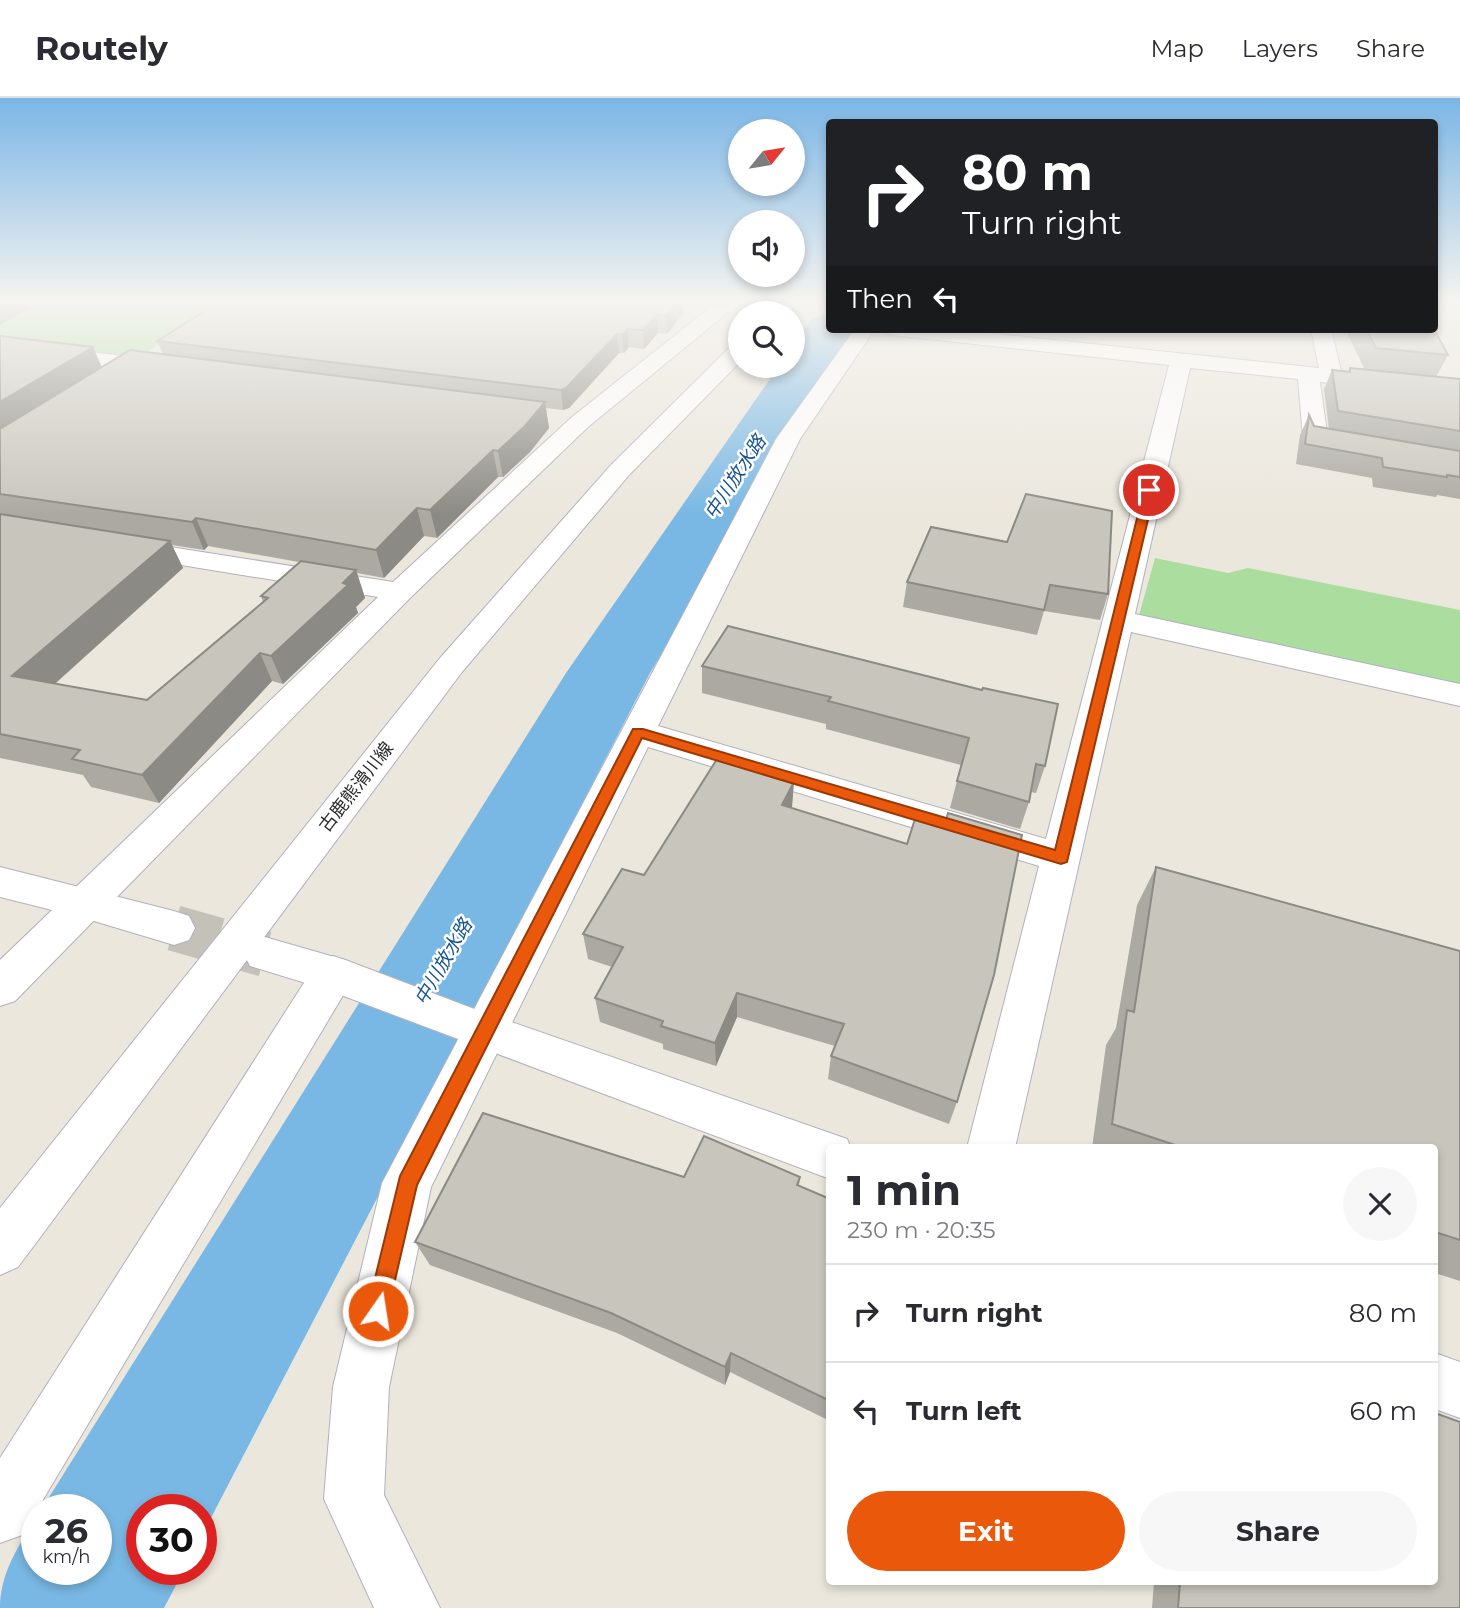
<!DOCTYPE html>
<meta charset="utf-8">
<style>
:root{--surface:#fff;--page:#f7f7f7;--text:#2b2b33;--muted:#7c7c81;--line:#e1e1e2;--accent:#ea580c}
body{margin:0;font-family:Montserrat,"Noto Sans JP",sans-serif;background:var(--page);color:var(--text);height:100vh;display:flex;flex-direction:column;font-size:26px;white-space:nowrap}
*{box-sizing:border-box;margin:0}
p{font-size:23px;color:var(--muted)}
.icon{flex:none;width:38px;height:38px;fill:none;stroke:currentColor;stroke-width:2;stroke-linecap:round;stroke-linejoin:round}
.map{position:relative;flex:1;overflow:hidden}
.panel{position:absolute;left:826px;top:1046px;width:612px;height:441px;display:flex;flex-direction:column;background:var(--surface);border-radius:7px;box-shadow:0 4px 10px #0003}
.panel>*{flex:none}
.top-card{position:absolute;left:826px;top:21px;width:612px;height:214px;border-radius:7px;box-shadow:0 4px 10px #0003;background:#202124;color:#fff;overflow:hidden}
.needle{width:46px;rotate:60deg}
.controls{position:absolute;left:728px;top:21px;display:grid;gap:14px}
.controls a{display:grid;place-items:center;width:77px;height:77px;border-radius:50%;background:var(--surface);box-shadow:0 4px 10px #0003;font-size:35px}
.speed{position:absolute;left:21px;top:1396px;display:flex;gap:14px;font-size:35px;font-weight:700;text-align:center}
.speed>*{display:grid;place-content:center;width:91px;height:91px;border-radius:50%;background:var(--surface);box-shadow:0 4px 10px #0003;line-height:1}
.speed small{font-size:18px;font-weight:400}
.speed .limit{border:10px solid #d22;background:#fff;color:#111}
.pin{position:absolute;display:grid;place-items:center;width:60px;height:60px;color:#fff;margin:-30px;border:4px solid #fff;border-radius:50%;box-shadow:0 2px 7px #0007}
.me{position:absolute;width:77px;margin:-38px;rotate:13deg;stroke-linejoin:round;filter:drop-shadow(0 0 5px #0008)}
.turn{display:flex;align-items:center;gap:24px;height:147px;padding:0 21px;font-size:32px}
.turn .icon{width:91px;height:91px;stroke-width:2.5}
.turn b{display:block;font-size:49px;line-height:60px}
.then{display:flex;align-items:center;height:66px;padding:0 21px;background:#0003;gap:14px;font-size:26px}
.round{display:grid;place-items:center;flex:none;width:74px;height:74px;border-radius:37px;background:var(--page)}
.summary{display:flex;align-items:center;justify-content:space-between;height:119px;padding:0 21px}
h1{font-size:42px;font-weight:700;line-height:52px}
.action{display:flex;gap:14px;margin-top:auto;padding:14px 21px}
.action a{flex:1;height:80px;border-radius:42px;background:var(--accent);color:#fff;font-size:28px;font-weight:700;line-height:80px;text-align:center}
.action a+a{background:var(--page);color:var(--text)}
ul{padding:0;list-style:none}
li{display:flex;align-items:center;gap:21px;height:98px;padding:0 21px;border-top:2px solid var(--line)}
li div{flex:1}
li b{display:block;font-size:26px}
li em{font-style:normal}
header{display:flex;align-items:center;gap:42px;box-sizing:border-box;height:98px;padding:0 35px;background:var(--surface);border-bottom:2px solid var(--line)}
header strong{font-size:33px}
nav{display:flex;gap:38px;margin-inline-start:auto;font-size:24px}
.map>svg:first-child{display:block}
</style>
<header>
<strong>Routely</strong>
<nav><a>Map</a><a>Layers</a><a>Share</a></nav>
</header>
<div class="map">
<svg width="1460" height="1510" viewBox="0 0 1460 1510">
<rect width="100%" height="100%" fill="#ebe7dd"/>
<!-- green -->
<g fill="#aadd9e">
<path d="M 32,205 L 223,205 L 142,257 L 122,260 L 0,245 L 0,222 Z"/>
<path d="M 1155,460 L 1228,475 L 1248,470 L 1460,512 L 1460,588 L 1138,521 Z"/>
</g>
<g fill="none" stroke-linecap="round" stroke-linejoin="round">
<!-- river -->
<path fill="#79b8e4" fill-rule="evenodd" d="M 830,215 L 830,231 L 858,231 L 650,575 L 201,1439 L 201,1412 L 142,1412 L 142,1472 L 184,1472 L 164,1510 L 0,1510 C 0,1475 19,1447 37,1418 L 37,1472 L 96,1472 L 96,1412 L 41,1412 L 566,575 L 779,268 L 793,268 L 793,247 L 812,220 Z"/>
<!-- tertiary-tunnel -->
<path stroke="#c4c1b9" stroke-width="46" stroke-dasharray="46 23" stroke-linecap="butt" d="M 174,830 L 265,856"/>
<defs>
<g id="minor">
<path d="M 719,206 L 726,208 L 729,212 L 726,216 L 588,329 L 410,500 L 15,903 L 0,908 L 0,862 L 378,499 L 126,458 L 116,456 L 112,450 L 116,444 L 126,442 L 393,484 L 572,319 L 712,208 Z"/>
<path d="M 855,231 L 875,231 L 800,341 L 658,628 L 1046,741 L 1169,267 L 892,237 L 885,235 L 882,231 L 950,231 L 1319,270 L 1311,231 L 1331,231 L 1341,273 L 1460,285 L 1460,299 L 1320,284 L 1327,335 L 1361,341 L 1364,346 L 1361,351 L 1352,353 L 1306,345 L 1303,340 L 1298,281 L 1190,270 L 1135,516 L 1460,586 L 1460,608 L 1131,534 L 1015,1050 L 967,1050 L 1039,768 L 648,649 L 431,1089 L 389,1289 L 384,1397 L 440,1510 L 374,1510 L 324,1401 L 333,1289 L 382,1085 L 776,341 Z"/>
<path d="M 0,243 L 165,263 L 173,265 L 176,270 L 173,275 L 165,277 L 0,255 Z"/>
<path d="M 333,858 L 348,863 L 354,876 L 348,889 L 22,1437 L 0,1445 L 0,1360 L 318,863 Z"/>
</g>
<g id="tertiary">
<path d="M 0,769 L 174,813 L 189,818 L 195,830 L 189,842 L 174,847 L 84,820 L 0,799 Z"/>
<path d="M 265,839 L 348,863 L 477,912 L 830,1035 L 847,1041 L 851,1050 L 830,1050 L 830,1081 L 325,891 L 250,868 L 244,856 L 250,844 Z"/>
<path d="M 1435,1255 L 1460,1264 L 1460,1320 L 1435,1311 Z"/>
</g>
<g id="secondary">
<path d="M 776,205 L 798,205 L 788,215 L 767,215 Z"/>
<path d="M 740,246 L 740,264 L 629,377 L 462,574 L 18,1169 L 0,1177 L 0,1110 L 440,560 L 611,367 L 732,247 Z"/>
</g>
</defs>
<!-- minor casing -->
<use href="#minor" stroke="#b1b1bd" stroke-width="2"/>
<!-- tertiary casing -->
<use href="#tertiary" stroke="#b1b1bd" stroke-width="2"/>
<!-- secondary casing -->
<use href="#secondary" stroke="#b1b1bd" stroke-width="2"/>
<!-- minor -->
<use href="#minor" fill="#fff" fill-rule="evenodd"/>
<!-- tertiary -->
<use href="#tertiary" fill="#fff" fill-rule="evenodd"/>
<!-- secondary -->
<use href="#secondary" fill="#fff" fill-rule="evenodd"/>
</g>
<!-- wall -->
<g fill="#aba9a2" fill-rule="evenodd">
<path d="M 218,205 L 683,216 L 667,236 L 658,235 L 644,251 L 629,249 L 624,255 L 619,255 L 569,310 L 563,312 L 546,310 L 549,330 L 530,354 L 503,379 L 498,379 L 437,440 L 424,438 L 384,480 L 357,475 L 365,500 L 356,509 L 358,515 L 283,586 L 272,583 L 159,705 L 91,689 L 83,677 L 0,660 L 0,238 L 102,269 L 163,256 L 157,243 ZM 172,447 L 204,452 L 208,448 L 299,464 L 261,498 L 263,504 L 147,602 L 55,586 L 183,470 Z"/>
<path d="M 1345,231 L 1434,231 L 1448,257 L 1436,279 L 1460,281 L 1460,401 L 1437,397 L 1436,399 L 1373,389 L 1372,380 L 1296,366 L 1300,337 L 1309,317 L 1314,328 L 1329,331 L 1324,291 L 1332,272 L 1348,274 L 1350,270 L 1365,272 Z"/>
<path d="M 931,429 L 1108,496 L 1100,522 L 1044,513 L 1037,537 L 903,509 L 907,484 Z"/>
<path d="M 728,528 L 1045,668 L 1036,695 L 1031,694 L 1029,704 L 1020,731 L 950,710 L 961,667 L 826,631 L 826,626 L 702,595 L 702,568 Z"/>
<path d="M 792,710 L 957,1004 L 949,1026 L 828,981 L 831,958 L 835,948 L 737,919 L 716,968 L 663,951 L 663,946 L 600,924 L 595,900 L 612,869 L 588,861 L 583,836 L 644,777 Z"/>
<path d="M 1156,769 L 1460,853 L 1460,1183 L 1435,1175 L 1435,1050 L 1092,1050 L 1106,947 L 1116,930 L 1137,807 Z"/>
<path d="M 684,1079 L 800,1079 L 799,1088 L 830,1101 L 830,1323 L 730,1274 L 725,1287 L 617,1235 L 430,1167 L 415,1144 Z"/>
<path d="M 1154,1484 L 1435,1484 L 1460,1510 L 1152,1510 Z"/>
</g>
<!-- shaded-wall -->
<g fill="#8b8a84">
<path d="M 0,205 L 39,205 L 0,227 Z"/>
<path d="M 676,205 L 682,205 L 683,216 L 667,236 L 666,218 Z"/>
<path d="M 657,217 L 658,235 L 644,251 L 643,232 Z"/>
<path d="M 628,231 L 629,249 L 624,255 L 622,237 Z"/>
<path d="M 617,236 L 619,255 L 569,310 L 563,312 L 561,292 Z"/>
<path d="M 93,249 L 104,274 L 0,339 L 0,304 Z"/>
<path d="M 545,304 L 549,330 L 530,354 L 503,379 L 498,353 Z"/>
<path d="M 493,352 L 498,379 L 437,440 L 430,412 Z"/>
<path d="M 417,410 L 424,438 L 384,480 L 376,452 Z"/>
<path d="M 196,420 L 208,448 L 204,452 L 192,424 Z"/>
<path d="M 170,443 L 183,470 L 32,606 L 12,578 Z"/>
<path d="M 356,472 L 365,500 L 356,509 L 358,515 L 283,586 L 271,558 Z"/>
<path d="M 260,555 L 272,583 L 159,705 L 142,677 Z"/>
<path d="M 794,684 L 792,710 L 782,707 Z"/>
<path d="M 737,895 L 737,919 L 716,968 L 715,945 Z"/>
<path d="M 731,1255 L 730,1274 L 725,1287 L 725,1269 Z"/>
</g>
<!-- building -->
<g fill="#c7c5bc" stroke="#8b8a84" stroke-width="2">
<path d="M 218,205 L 676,205 L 666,218 L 657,217 L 643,232 L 628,231 L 622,237 L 617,236 L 566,290 L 561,292 L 157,243 Z"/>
<path d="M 1366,231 L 1434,231 L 1448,257 L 1376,250 Z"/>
<path d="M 0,238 L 93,249 L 0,304 Z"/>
<path d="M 130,252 L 545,304 L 525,328 L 498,353 L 493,352 L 430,412 L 417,410 L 376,452 L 196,420 L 192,424 L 0,396 L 0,331 Z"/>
<path d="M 1350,270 L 1460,281 L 1460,333 L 1338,313 L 1332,272 L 1350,274 Z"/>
<path d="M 1309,317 L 1314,328 L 1460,353 L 1460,379 L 1447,377 L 1447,379 L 1383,369 L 1382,360 L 1305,346 Z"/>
<path d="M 1026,396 L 1112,413 L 1108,496 L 1050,487 L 1044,512 L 907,484 L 931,429 L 1007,444 Z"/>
<path d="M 0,416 L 170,443 L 12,578 L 147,602 L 268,500 L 261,498 L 301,463 L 356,472 L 343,485 L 348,487 L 271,558 L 260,555 L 142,677 L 72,661 L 80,652 L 0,636 Z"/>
<path d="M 728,528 L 982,592 L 983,590 L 1058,606 L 1045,668 L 1036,666 L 1029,704 L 957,683 L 969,640 L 828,603 L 831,599 L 702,568 Z"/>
<path d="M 717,661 L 794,684 L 782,707 L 907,746 L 916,718 L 945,725 L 948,715 L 1022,737 L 994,877 L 957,1004 L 831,958 L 844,926 L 737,895 L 715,945 L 661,928 L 663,923 L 595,900 L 623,849 L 583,836 L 622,771 L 644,777 Z"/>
<path d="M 1156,769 L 1460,853 L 1460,1142 L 1435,1134 L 1435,1050 L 1184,1050 L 1112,1026 L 1127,912 L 1134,914 Z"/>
<path d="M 483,1015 L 684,1079 L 704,1038 L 800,1079 L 797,1087 L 830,1101 L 830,1303 L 731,1255 L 725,1269 L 611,1215 L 415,1144 Z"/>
<path d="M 1435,1315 L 1460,1324 L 1460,1510 L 1178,1510 L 1180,1484 L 1435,1484 Z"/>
</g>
<!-- sky -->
<linearGradient id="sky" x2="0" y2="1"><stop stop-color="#7bb6e6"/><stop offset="0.49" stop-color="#f6f4f0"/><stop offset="1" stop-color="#f6f4f0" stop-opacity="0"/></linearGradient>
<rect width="1460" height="417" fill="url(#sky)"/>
<!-- route -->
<path fill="#ea580c" stroke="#983908" stroke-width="2" d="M 1149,389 L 1155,392 L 1067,764 L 1061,766 L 642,640 L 417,1087 L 386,1221 L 378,1224 L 370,1221 L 367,1213 L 400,1078 L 633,631 L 643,631 L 1055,752 L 1144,392 Z"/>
<g text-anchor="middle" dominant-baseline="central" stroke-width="5" stroke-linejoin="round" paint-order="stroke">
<!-- street labels -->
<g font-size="18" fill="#2a2a2a" stroke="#fff">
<text transform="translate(356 689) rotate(-52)">古鹿熊滑川線</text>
</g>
<!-- water labels -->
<g font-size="19" font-style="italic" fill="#195590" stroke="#fff">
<text transform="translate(735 379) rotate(-57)">中川放水路</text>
<text transform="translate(443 864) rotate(-60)">中川放水路</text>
</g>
</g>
</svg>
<div class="controls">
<a><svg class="needle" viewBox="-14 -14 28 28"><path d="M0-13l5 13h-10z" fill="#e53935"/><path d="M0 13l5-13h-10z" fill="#7c7c81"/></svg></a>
<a><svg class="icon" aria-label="sound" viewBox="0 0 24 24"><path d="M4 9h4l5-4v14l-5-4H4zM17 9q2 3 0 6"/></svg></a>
<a><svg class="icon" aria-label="search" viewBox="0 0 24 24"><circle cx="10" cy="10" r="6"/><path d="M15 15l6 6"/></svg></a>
</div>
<div class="speed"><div>26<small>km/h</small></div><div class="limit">30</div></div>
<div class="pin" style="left:1149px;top:392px;background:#d93025"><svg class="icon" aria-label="arrive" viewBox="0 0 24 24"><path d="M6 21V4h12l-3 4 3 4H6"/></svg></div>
<svg class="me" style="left:378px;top:1213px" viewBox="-20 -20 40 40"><circle r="17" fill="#ea580c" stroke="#fff" stroke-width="3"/><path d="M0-11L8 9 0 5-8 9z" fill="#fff"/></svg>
<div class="top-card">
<div class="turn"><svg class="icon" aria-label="right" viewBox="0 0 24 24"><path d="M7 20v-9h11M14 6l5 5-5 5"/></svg><div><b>80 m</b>Turn right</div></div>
<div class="then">Then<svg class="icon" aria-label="left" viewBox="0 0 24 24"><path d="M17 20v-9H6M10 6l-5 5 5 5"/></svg></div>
</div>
<section class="panel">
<div class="summary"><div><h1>1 min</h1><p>230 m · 20:35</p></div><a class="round"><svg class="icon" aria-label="close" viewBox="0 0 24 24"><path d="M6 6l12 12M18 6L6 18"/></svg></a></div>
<ul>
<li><svg class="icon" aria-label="right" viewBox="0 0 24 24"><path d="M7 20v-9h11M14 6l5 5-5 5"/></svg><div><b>Turn right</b></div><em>80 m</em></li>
<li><svg class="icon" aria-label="left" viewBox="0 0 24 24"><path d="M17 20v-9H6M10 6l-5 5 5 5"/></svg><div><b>Turn left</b></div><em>60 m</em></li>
</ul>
<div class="action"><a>Exit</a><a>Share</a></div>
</section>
</div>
